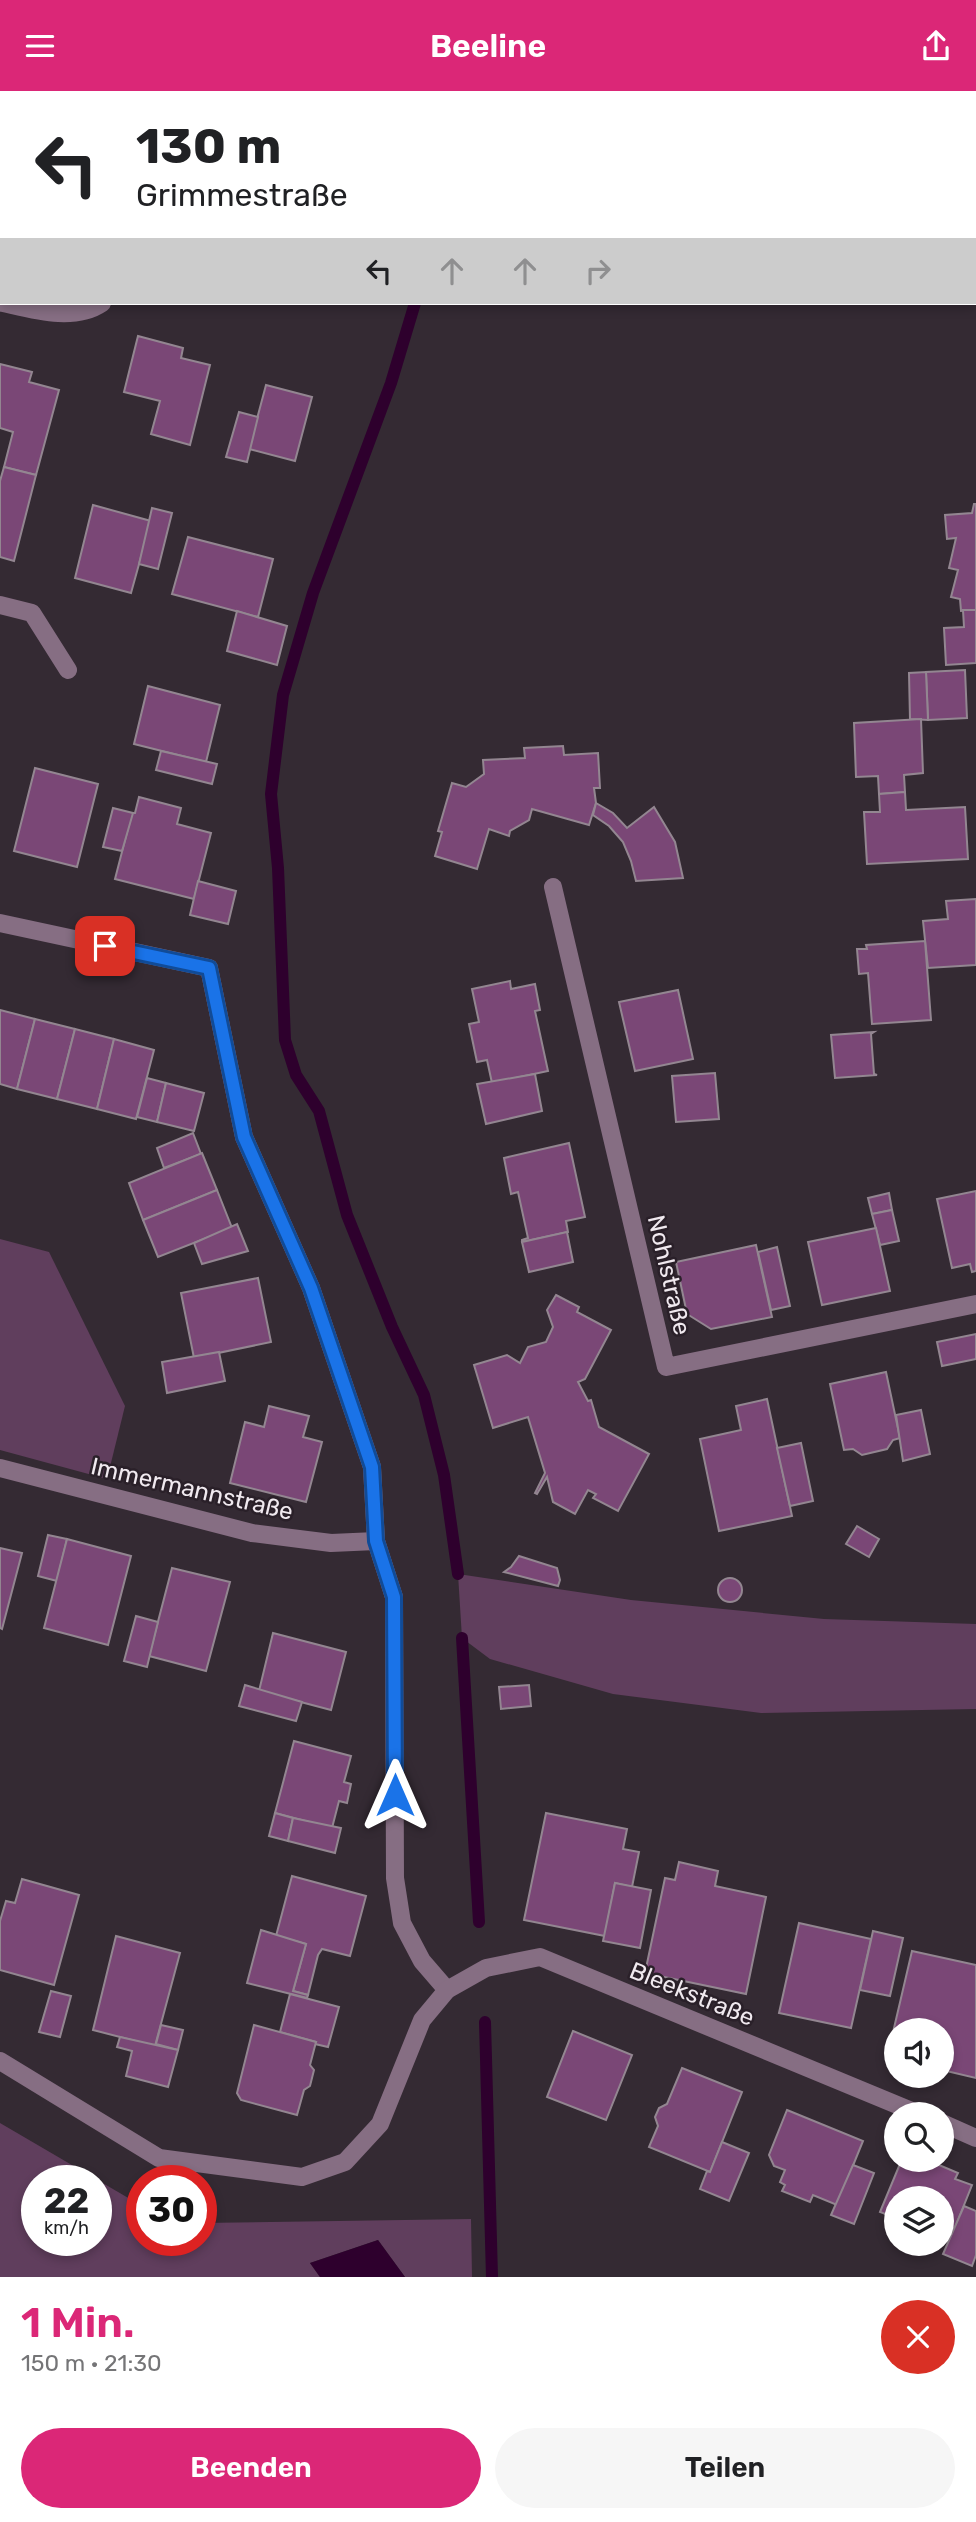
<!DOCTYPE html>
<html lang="de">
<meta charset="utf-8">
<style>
:root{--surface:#fff;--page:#f6f6f6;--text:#202124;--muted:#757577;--accent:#db2777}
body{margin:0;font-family:Rubik,sans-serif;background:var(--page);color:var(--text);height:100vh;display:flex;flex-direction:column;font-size:26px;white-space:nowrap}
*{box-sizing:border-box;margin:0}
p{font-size:23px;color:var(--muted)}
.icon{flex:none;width:38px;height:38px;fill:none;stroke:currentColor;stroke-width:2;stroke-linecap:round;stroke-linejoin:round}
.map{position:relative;height:2186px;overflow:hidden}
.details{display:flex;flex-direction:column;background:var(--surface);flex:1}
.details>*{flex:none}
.banner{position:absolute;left:0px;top:0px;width:976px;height:214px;box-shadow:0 4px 10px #0003;background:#fff;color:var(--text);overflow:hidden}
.buttons{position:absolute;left:884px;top:1927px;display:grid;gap:14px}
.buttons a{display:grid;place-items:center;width:70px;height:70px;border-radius:50%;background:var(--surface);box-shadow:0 4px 10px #0003;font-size:35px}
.speed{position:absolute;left:21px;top:2074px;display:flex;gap:14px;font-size:35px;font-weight:700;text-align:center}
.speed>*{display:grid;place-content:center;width:91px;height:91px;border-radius:50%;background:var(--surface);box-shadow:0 4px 10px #0003;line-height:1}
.speed small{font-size:18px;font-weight:400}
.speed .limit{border:10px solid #d22;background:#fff;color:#111}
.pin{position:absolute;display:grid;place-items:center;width:60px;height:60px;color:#fff;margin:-30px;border-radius:14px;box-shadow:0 4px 10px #0006}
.me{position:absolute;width:77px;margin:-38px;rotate:0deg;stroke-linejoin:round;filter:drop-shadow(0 0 5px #0008)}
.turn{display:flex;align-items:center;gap:24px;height:147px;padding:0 21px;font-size:32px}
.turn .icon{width:91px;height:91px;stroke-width:2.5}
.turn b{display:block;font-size:49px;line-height:60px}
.lanes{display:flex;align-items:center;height:66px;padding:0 21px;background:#0003;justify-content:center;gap:35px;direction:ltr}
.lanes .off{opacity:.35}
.round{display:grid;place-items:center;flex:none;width:74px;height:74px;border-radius:37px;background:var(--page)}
.headline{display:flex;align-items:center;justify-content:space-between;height:119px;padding:0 21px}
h1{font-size:42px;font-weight:600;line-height:52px;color:var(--accent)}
.primary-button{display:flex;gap:14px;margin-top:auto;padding:14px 21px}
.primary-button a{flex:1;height:80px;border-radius:42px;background:var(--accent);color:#fff;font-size:28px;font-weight:600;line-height:80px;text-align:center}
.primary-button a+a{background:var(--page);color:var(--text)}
header{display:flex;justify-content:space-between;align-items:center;height:91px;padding:0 21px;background:var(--accent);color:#fff;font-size:32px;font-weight:600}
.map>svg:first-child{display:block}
</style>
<header><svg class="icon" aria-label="menu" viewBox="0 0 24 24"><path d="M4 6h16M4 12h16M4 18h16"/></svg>Beeline<svg class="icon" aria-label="share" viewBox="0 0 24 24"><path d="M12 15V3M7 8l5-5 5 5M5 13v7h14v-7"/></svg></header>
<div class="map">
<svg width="976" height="2186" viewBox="0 0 976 2186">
<rect width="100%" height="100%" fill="#342a33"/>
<!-- green -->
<g fill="#603e5d" fill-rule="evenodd">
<path d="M 0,1148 L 49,1161 L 125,1315 L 107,1388 L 0,1359 Z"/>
<path d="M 458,1483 L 631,1509 L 824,1528 L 976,1533 L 976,1618 L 761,1622 L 613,1603 L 490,1568 L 462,1547 Z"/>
<path d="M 0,2032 L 142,2115 L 142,2149 L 201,2149 L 201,2132 L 471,2128 L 472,2186 L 405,2186 L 378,2149 L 310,2172 L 320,2186 L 0,2186 ZM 37,2090 L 96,2090 L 96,2149 L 37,2149 Z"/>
</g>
<!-- water -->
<path fill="#2e002d" d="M 378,2149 L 405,2186 L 320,2186 L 310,2172 Z"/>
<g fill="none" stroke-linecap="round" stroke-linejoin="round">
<!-- stream -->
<g stroke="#2e002d" stroke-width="12">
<path d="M 472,2 L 473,0"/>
<path d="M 415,212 L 391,292 L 313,502 L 283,604 L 271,703 L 278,777 L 285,949 L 296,984 L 319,1020 L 347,1124 L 392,1236 L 424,1304 L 444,1384 L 458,1483"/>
<path d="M 462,1547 L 479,1831"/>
<path d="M 485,1931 L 492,2186"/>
</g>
</g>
<!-- building -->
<g fill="#7a4776" stroke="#938691" stroke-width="2">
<path d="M 55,0 L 136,0 L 55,2 Z"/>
<path d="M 138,245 L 183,257 L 181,267 L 210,274 L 190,354 L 151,343 L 160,310 L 124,301 Z"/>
<path d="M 0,273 L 32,281 L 29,291 L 59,299 L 36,384 L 4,376 L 13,341 L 0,337 Z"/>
<path d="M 266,294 L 312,306 L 295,370 L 249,358 Z"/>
<path d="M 239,321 L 258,326 L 247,371 L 226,366 Z"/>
<path d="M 4,376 L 36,384 L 14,470 L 0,466 L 0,390 Z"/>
<path d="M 974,413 L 976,413 L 976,519 L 961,520 L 960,508 L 951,506 L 958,479 L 949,477 L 956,447 L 947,448 L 945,424 L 972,422 Z"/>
<path d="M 93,414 L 151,430 L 131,502 L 75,487 Z"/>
<path d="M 152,417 L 172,422 L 158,478 L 139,473 Z"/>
<path d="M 188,446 L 273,468 L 258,526 L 172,503 Z"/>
<path d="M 963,519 L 976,519 L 976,572 L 946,574 L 944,537 L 964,536 Z"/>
<path d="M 237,520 L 287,535 L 277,574 L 227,560 Z"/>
<path d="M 965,579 L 967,627 L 928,629 L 926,581 Z"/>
<path d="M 926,581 L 928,629 L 910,628 L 909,582 Z"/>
<path d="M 148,595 L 220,614 L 206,671 L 134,653 Z"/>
<path d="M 921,628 L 923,682 L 904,684 L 905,701 L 879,703 L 878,685 L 856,686 L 854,632 Z"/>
<path d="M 563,655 L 564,664 L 598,662 L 600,697 L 594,697 L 596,712 L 589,734 L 532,718 L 529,729 L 510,740 L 509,745 L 489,738 L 477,778 L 435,765 L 442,741 L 438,740 L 452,692 L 466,696 L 484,683 L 483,669 L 525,667 L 524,657 Z"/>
<path d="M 161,660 L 217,673 L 212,693 L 156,679 Z"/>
<path d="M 35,677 L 98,693 L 77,776 L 14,760 Z"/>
<path d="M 905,701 L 906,719 L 965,716 L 968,768 L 867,773 L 864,721 L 880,721 L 879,703 Z"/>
<path d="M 139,706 L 181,717 L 177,733 L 211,742 L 194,808 L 115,788 L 132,722 L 135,722 Z"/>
<path d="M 596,712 L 613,722 L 627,737 L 654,716 L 675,751 L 683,787 L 636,790 L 631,770 L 623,751 L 609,735 L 593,724 Z"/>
<path d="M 113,717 L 133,722 L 122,760 L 103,756 Z"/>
<path d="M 198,790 L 236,800 L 228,833 L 190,824 Z"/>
<path d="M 976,808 L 976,874 L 928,877 L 923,830 L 948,828 L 946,810 Z"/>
<path d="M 925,850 L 931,929 L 872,933 L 868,882 L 859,883 L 857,858 L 867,858 L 866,854 Z"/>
<path d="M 510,890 L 511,898 L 535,893 L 540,919 L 535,920 L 548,980 L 492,992 L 487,969 L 477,971 L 469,933 L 479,931 L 472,898 Z"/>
<path d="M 678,899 L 693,968 L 635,980 L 619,911 Z"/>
<path d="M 0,919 L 35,928 L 17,998 L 0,993 Z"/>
<path d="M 35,928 L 75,938 L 57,1008 L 17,998 Z"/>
<path d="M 75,938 L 114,948 L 97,1018 L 57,1008 Z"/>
<path d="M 874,941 L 871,943 L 874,983 L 877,984 L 835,987 L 831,944 Z"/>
<path d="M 114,948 L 154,959 L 136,1028 L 97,1018 Z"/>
<path d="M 715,982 L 719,1028 L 676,1031 L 672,985 Z"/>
<path d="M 535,983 L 542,1020 L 486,1033 L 477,993 Z"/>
<path d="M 147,987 L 166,992 L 157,1031 L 137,1026 Z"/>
<path d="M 166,992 L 204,1002 L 194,1040 L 157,1031 Z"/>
<path d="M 193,1042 L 201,1063 L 164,1077 L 157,1057 Z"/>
<path d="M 569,1052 L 585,1126 L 566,1130 L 568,1141 L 522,1151 L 522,1149 L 528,1147 L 518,1101 L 511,1103 L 504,1067 Z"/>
<path d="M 202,1062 L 217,1099 L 143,1129 L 129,1092 Z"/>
<path d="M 217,1099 L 232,1137 L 158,1166 L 143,1129 Z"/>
<path d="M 976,1100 L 976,1180 L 972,1181 L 970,1173 L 952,1177 L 937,1108 Z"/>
<path d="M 889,1102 L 892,1119 L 872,1123 L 868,1107 Z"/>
<path d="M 892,1119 L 899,1150 L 880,1154 L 872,1123 Z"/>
<path d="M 237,1133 L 248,1160 L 202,1173 L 194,1152 Z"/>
<path d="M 876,1137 L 890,1200 L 822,1214 L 808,1151 Z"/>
<path d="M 567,1141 L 573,1171 L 529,1181 L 522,1151 Z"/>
<path d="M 756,1154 L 772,1226 L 711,1238 L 687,1223 L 676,1171 Z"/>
<path d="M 777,1156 L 790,1215 L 771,1219 L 758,1161 Z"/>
<path d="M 258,1187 L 271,1251 L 194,1267 L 181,1202 Z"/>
<path d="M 556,1204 L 579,1216 L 577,1221 L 611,1239 L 585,1288 L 578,1291 L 588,1310 L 591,1309 L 599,1336 L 649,1363 L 618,1420 L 593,1407 L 596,1403 L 588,1399 L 575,1423 L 553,1411 L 547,1386 L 537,1403 L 535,1402 L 545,1382 L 528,1326 L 493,1337 L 474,1274 L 507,1264 L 520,1272 L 528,1256 L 546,1251 L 553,1236 L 547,1219 Z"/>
<path d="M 976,1243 L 976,1268 L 942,1275 L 937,1251 Z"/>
<path d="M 219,1261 L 225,1290 L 167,1302 L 162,1271 Z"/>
<path d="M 886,1281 L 900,1347 L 893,1349 L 887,1358 L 862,1364 L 853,1358 L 844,1359 L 830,1293 Z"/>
<path d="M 767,1308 L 792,1425 L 719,1440 L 700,1348 L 741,1339 L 736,1315 Z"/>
<path d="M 269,1315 L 309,1325 L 303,1346 L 322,1351 L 306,1411 L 230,1392 L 245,1331 L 264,1336 Z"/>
<path d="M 921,1319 L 930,1363 L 903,1370 L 896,1324 Z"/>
<path d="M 801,1352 L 813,1410 L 790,1415 L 777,1357 Z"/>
<path d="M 857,1435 L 879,1448 L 869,1466 L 846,1453 Z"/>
<path d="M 48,1444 L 67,1448 L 57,1490 L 38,1485 Z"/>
<path d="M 67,1448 L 131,1465 L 108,1554 L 44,1537 Z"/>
<path d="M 0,1457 L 22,1462 L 2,1538 L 0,1537 Z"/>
<path d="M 519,1465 L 557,1477 L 560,1489 L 558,1495 L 504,1481 L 511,1476 Z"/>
<path d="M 172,1477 L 230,1491 L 206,1580 L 149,1565 Z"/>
<circle cx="730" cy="1499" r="12"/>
<path d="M 136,1525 L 158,1531 L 147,1576 L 124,1570 Z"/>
<path d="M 273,1542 L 346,1561 L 331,1619 L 259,1600 Z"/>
<path d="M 245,1594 L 302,1611 L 296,1630 L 239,1615 Z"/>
<path d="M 529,1594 L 531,1615 L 501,1618 L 499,1596 Z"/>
<path d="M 294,1650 L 351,1665 L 344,1691 L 351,1693 L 347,1712 L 339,1710 L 332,1737 L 275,1722 Z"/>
<path d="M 275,1722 L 293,1727 L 288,1750 L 269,1745 Z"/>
<path d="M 546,1722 L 627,1738 L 623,1758 L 639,1761 L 632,1796 L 615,1792 L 605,1845 L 524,1829 Z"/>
<path d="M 293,1727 L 341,1737 L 335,1762 L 288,1750 Z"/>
<path d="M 679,1771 L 718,1780 L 715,1795 L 766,1806 L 746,1903 L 645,1882 L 665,1787 L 675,1789 Z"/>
<path d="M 292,1785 L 366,1805 L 350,1865 L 322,1858 L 318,1864 L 308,1904 L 293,1900 L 306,1853 L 276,1845 Z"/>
<path d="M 22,1788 L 79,1804 L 54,1894 L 0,1879 L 0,1830 L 6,1810 L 15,1812 Z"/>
<path d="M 615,1792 L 651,1799 L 640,1857 L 603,1850 Z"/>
<path d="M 799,1832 L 871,1848 L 851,1937 L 779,1922 Z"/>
<path d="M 261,1839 L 306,1853 L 293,1900 L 308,1904 L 307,1907 L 247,1892 Z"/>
<path d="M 873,1840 L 903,1847 L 890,1905 L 860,1899 Z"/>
<path d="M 116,1845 L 180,1862 L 155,1955 L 93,1939 Z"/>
<path d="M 912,1860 L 976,1874 L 976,1987 L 942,1979 L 942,1939 L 896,1939 L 896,1969 L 887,1967 Z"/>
<path d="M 51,1900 L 71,1905 L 60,1946 L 39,1941 Z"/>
<path d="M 290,1903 L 339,1916 L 328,1956 L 315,1953 L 316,1951 L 280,1941 Z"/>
<path d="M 161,1934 L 183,1939 L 178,1959 L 156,1953 Z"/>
<path d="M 254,1934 L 316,1951 L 310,1974 L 314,1979 L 310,1995 L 304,1999 L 297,2024 L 241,2009 L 237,2002 Z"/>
<path d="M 573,1940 L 632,1964 L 606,2029 L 547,2006 Z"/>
<path d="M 120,1946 L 178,1959 L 168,1996 L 126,1985 L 132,1960 L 117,1956 Z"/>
<path d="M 682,1977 L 742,2001 L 710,2081 L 649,2056 L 658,2035 L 655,2026 L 659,2017 L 667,2013 Z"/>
<path d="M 787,2019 L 863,2050 L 837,2114 L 813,2104 L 810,2111 L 782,2100 L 785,2094 L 780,2091 L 785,2079 L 774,2075 L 769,2064 Z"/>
<path d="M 722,2051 L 749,2062 L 729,2110 L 700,2098 L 707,2080 L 710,2081 Z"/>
<path d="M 902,2068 L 919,2073 L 921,2068 L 925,2068 L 958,2082 L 955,2088 L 972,2094 L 950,2149 L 942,2146 L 942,2107 L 896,2107 L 896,2127 L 880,2121 Z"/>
<path d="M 853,2074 L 874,2082 L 854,2133 L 831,2124 Z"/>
<path d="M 964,2115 L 976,2120 L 976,2164 L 972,2175 L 943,2163 Z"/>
</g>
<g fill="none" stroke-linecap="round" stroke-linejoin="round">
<!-- minor -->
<g stroke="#866e83" stroke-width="18">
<path d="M 191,2 L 191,0"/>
<path d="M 3,212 C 34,219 74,231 102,212"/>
<path d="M 0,514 L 32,522 L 68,579"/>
<path d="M 553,796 L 666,1276 L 976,1213"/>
<path d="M 0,832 L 209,877 L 244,1046 L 311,1197 L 372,1376 L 376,1450 L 394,1506 L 395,1787 L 402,1832 L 422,1870 L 447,1899"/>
<path d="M 0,1377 L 252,1442 L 331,1452 L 376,1450"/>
<path d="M 0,1970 L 159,2067 L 302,2086 L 345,2071 L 380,2033 L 422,1929 L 447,1899 L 486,1877 L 540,1866 L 919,2023"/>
<path d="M 942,2032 L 976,2047"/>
</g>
</g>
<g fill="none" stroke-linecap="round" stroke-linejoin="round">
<defs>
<path id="route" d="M 105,855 L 209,877 L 244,1046 L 311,1197 L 372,1376 L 376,1450 L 394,1506 L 395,1704"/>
</defs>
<!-- route casing -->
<use href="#route" stroke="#114b97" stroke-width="18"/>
<!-- route -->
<use href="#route" stroke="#1a73e8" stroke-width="12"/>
</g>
<g text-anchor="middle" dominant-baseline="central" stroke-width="5" stroke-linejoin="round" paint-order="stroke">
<!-- street labels -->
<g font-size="24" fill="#f0e9ef" stroke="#2a2029">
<text transform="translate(669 1184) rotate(77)">Nohlstraße</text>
<text transform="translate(192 1398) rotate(13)">Immermannstraße</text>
<text transform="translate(692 1903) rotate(22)">Bleekstraße</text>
</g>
</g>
</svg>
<div class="buttons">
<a><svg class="icon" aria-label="sound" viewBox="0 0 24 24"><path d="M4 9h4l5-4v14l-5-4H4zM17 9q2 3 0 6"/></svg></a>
<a><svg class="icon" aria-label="search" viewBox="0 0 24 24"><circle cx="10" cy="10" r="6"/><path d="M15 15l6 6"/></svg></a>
<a><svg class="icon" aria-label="layers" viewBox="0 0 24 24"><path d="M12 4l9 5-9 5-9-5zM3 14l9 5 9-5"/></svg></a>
</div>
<div class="speed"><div>22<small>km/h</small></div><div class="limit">30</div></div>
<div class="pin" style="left:105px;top:855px;background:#d93025"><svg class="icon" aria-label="arrive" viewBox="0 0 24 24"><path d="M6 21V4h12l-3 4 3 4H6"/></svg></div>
<svg class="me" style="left:395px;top:1704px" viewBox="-20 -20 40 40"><path d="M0-17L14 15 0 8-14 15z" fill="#1a73e8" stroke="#fff" stroke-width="4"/></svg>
<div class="banner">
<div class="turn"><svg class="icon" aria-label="left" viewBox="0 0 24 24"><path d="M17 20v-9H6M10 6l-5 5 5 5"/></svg><div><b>130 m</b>Grimmestraße</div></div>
<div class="lanes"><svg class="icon" aria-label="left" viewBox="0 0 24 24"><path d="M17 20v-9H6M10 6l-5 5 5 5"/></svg><svg class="icon off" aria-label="ahead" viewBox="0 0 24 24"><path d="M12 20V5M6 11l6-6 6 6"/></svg><svg class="icon off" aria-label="ahead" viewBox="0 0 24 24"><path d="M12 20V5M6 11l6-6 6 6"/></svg><svg class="icon off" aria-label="right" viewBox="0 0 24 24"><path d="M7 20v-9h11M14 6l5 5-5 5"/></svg></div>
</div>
</div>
<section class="details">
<div class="headline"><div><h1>1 Min.</h1><p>150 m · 21:30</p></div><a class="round" style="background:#d93025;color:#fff"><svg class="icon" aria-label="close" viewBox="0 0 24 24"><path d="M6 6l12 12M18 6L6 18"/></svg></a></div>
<div class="primary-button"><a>Beenden</a><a>Teilen</a></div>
</section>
